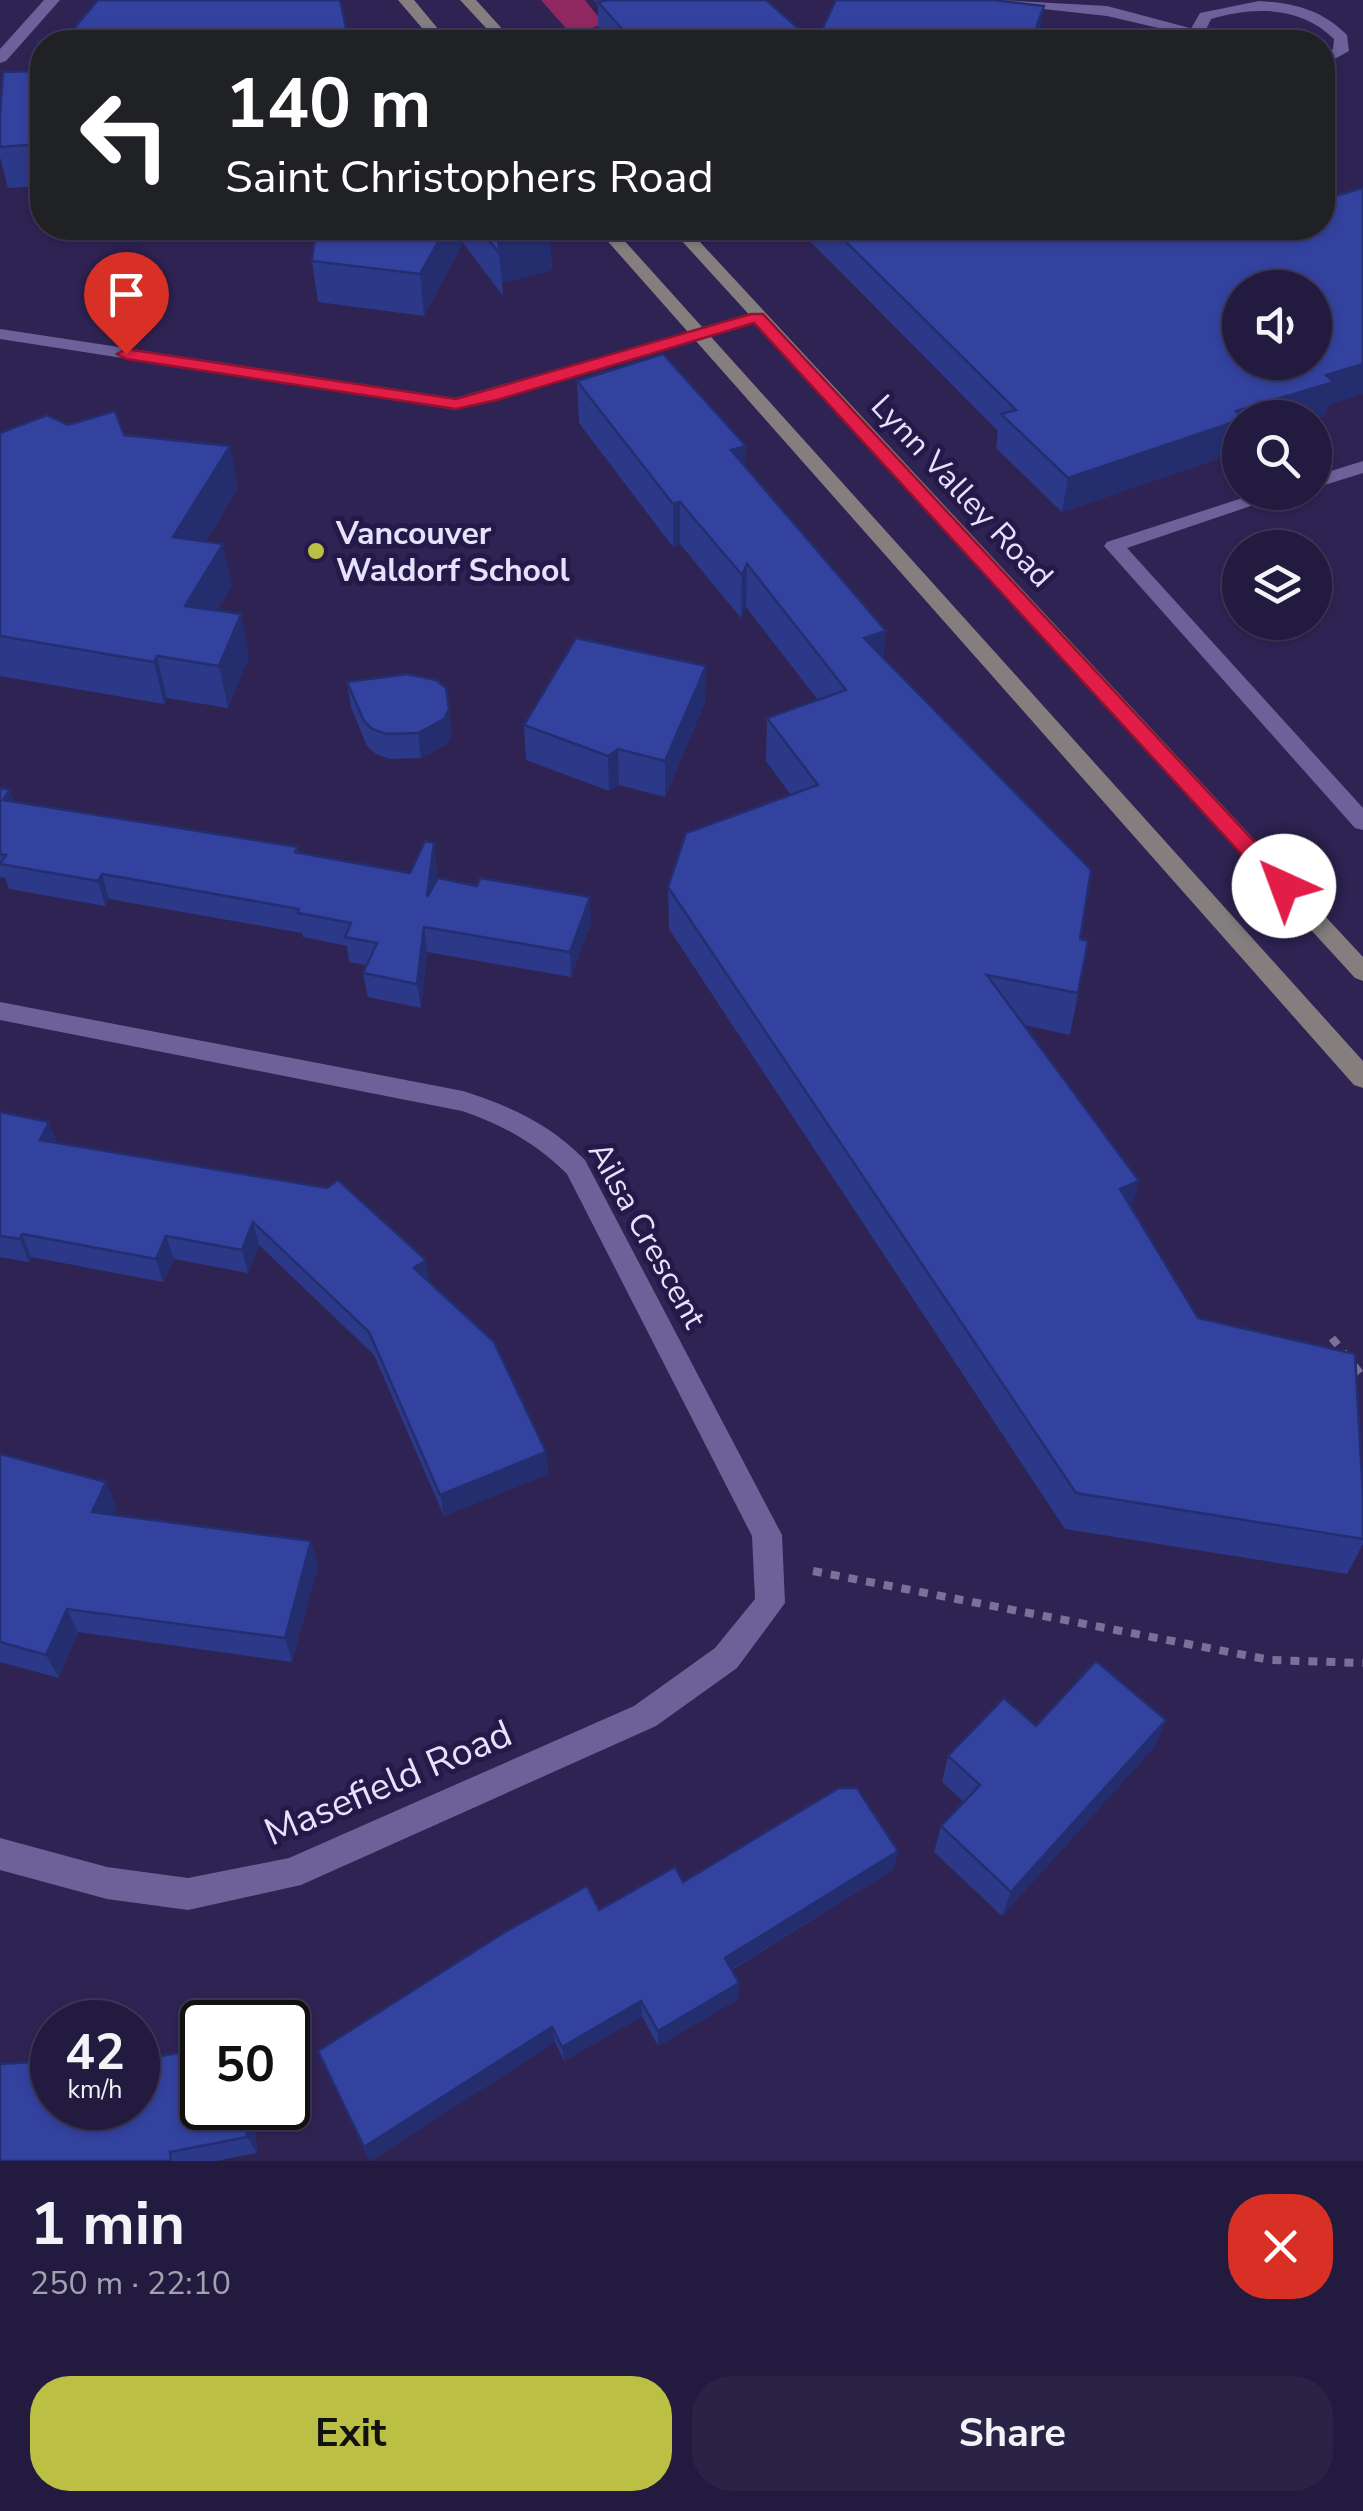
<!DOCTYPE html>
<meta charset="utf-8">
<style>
:root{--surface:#231a3f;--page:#2b2346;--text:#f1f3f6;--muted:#a3a1b0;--line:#403859;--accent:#bbc044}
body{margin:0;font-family:"Nunito Sans",sans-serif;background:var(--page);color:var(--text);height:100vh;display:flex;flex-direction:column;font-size:38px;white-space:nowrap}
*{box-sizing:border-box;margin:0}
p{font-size:32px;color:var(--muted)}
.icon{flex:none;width:55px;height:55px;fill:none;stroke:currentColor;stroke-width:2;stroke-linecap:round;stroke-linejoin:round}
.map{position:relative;height:2161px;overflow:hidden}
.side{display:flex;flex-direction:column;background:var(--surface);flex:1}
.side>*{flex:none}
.banner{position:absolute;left:30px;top:30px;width:1305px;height:210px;border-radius:40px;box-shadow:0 2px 8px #0004,0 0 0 2px var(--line);background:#202124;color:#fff;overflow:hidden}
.tools{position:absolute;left:1222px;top:270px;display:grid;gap:20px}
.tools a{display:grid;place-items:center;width:110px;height:110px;border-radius:50%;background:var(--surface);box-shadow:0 2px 8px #0004,0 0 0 2px var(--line);font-size:50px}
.speed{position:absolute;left:30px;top:2000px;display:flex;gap:20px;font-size:50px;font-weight:700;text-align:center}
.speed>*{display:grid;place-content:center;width:130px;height:130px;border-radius:50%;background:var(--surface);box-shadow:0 2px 8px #0004,0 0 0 2px var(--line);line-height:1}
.speed small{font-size:25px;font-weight:400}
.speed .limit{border:5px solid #111;border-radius:15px;background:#fff;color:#111}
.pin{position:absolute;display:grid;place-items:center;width:85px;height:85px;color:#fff;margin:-102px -42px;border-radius:50% 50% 50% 0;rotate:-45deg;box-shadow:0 0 10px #0007}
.pin .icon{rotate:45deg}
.me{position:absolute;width:110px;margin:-55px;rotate:317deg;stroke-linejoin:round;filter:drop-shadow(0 0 8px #0008)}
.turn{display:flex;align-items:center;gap:35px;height:210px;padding:0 30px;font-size:45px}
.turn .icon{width:130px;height:130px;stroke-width:2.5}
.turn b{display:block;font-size:70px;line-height:85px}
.round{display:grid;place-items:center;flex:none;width:105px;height:105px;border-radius:40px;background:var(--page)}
.overview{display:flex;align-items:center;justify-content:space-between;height:170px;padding:0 30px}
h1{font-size:60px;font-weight:700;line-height:75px}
.cta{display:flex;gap:20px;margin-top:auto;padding:20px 30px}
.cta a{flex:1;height:115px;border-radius:40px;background:var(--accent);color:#111;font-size:40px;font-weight:700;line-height:115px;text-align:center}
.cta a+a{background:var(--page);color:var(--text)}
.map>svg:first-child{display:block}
</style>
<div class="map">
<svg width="1363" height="2161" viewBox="0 0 1363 2161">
<rect width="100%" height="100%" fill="#2f2354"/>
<!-- forest -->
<path fill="#8f2760" d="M 541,0 L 585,0 L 604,24 L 589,29 L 600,42 L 578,42 Z"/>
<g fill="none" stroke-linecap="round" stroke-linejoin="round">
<!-- path -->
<g stroke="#797198" stroke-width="8" stroke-dasharray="9 9" stroke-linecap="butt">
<path d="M 1332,1338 L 1363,1377"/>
<path d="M 813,1571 L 1270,1660 L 1363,1663"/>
</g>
<!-- service -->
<g fill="#6c6299" fill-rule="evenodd">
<path d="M 1259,1 C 1294,3 1322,10 1347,35 L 1349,51 L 1322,66 L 1322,55 L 1333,49 L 1334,39 C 1301,6 1254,6 1211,19 L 1205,32 L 1209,42 L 1194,42 L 1189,32 L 1200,13 Z"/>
<path d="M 428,29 L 441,32 L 428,42 L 411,42 Z"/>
<path d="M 1363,461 L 1363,473 L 1315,488 L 1315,476 Z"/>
<path d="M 1261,492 L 1292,492 L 1127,548 L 1363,808 L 1363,830 L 1355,828 L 1104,546 L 1107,542 Z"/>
</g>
<!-- minor -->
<g fill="#6c6299" fill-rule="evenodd">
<path d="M 44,0 L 60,0 L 6,61 L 0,63 L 0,49 Z"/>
<path d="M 1000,0 L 1107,6 L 1205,32 L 1197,37 L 1107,16 L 1008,5 Z"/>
<path d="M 757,312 L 763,313 L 763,321 L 456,410 L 0,339 L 0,329 L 455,398 Z"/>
<path d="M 0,1002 L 463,1091 C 510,1106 550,1124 585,1160 L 782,1535 L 785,1603 L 737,1668 L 656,1726 L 301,1885 L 188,1910 L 107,1899 L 0,1870 L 0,1838 L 107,1867 L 188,1878 L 289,1858 L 634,1706 L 715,1648 L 755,1599 L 752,1536 L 567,1174 C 536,1143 503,1125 462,1111 L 0,1020 Z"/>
</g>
<!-- secondary -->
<g fill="#847e7e" fill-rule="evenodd">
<path d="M 398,0 L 414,0 L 449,42 L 434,42 Z"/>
<path d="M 460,0 L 476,0 L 514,42 L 499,42 Z"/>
<path d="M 596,228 L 613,228 L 1363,1061 L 1363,1088 L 1354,1085 Z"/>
<path d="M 670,228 L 687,228 L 1363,957 L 1363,981 L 1355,978 Z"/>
</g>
</g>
<!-- wall -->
<g fill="#2c3988">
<path d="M 98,0 L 340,0 L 347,33 L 391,30 L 393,36 L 419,34 L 421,42 L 42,42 L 42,186 L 8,188 L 0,157 L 0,116 L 3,72 L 35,71 L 38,41 L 66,38 Z"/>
<path d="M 593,0 L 766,0 L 814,42 L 606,42 L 598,34 L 598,5 Z"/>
<path d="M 316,228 L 549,228 L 552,270 L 502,283 L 503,296 L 463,243 L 424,316 L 318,302 L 312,261 Z"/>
<path d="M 797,228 L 1322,228 L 1328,405 L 1325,416 L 1240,418 L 1238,452 L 1062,512 L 996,448 L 998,431 Z"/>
<path d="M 577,381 L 746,467 L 884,658 L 1080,939 L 1088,941 L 1070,1035 L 1024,1025 L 1131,1208 L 1198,1318 L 1363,1496 L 1363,1544 L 1347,1574 L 1065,1529 L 669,929 L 668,887 L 791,795 L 766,761 L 767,718 L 818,700 L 746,607 L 741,618 L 680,544 L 673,547 L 579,423 Z"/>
<path d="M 68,425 L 124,435 L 238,488 L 205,542 L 232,586 L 217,610 L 249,656 L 228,708 L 167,698 L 164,704 L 0,676 L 0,433 Z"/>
<path d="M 706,666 L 705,702 L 665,797 L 619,785 L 609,791 L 526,760 L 524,725 Z"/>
<path d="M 347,682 L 452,734 L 446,745 L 421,758 L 390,759 L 376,754 L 367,746 L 351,707 Z"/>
<path d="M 0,788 L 10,790 L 14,802 L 298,847 L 298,852 L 410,873 L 437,868 L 435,884 L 591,922 L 571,977 L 427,952 L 421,1008 L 368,997 L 363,973 L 367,965 L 349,962 L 347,946 L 303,937 L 302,933 L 109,899 L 105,906 L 9,889 L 5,878 L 0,877 Z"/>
<path d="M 0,1112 L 56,1142 L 430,1283 L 546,1452 L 548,1474 L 444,1516 L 374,1355 L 259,1245 L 248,1273 L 174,1259 L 163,1282 L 31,1257 L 29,1262 L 0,1257 Z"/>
<path d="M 0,1454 L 117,1508 L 113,1515 L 311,1541 L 318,1566 L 292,1662 L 78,1632 L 59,1678 L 0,1662 Z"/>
<path d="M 1166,1720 L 1154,1747 L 1002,1916 L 934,1852 L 941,1826 L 964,1802 L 942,1782 L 948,1756 L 1036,1726 Z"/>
<path d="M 894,1869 L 732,1970 L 739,1983 L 738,1999 L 658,2046 L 642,2016 L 564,2061 L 555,2042 L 370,2161 L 318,2051 L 599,1910 L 683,1882 Z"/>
<path d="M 35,2062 L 47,2077 L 254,2108 L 257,2153 L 215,2161 L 0,2161 Z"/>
</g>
<!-- shaded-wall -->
<g fill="#242e6f">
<path d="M 1044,6 L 1038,42 L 1031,42 Z"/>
<path d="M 446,228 L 462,228 L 463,243 L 424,316 L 420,274 Z"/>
<path d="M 550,229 L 552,270 L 502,283 L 498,242 Z"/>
<path d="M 1363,364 L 1363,394 L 1328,405 L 1325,416 L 1315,419 L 1240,418 L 1240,443 L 1238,452 L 1062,512 L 1068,478 L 1326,375 Z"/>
<path d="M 230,446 L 238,488 L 182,579 L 173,537 Z"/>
<path d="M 746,446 L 745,489 L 731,450 Z"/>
<path d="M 680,502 L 680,544 L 673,547 L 673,504 Z"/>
<path d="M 223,544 L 232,586 L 194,648 L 185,606 Z"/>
<path d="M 747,564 L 746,607 L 741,618 L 742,575 Z"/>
<path d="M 241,614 L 249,656 L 228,708 L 219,666 Z"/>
<path d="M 886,631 L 882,673 L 864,638 Z"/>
<path d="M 157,656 L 167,698 L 164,704 L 154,662 Z"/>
<path d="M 706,666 L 705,702 L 665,797 L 665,761 Z"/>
<path d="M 449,709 L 452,734 L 446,745 L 421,758 L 418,733 Z"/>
<path d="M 618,749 L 619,785 L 609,791 L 608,756 Z"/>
<path d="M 10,790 L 18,815 L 3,800 Z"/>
<path d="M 434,843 L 437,868 L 431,921 L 427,897 Z"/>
<path d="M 102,874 L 109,899 L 105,906 L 98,881 Z"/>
<path d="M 590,897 L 591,922 L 571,977 L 570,952 Z"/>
<path d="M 424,927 L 427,952 L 421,1008 L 417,984 Z"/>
<path d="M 49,1122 L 58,1146 L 40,1140 Z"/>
<path d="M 1139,1181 L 1128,1221 L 1120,1189 Z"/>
<path d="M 253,1222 L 259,1245 L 248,1273 L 242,1250 Z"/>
<path d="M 22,1234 L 31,1257 L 29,1262 L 20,1239 Z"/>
<path d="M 166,1236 L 174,1259 L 163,1282 L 156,1259 Z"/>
<path d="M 426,1260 L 430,1283 L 414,1268 Z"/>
<path d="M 546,1452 L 548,1474 L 444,1516 L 440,1495 Z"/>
<path d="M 106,1482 L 117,1508 L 103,1537 L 92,1512 Z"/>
<path d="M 311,1541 L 318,1566 L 292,1662 L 285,1638 Z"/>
<path d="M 67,1609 L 78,1632 L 59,1678 L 46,1655 Z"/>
<path d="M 1166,1720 L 1154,1747 L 1002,1916 L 1011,1892 Z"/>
<path d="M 898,1851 L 894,1869 L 724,1974 L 725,1958 Z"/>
<path d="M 739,1983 L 738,1999 L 658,2046 L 658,2031 Z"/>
<path d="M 641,2001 L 642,2016 L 564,2061 L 562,2047 Z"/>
<path d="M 552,2027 L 555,2042 L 370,2161 L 364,2147 Z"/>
<path d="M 35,2062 L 49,2079 L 33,2079 Z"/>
<path d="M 246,2108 L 254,2108 L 257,2153 L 247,2137 Z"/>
</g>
<!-- building -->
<g fill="#33429e" stroke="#242e6f" stroke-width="2.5" fill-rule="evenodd">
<path d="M 98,0 L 340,0 L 347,33 L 391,30 L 393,36 L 419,34 L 421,42 L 42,42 L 42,144 L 0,147 L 0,116 L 3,72 L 35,71 L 38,41 L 66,38 Z"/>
<path d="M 609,0 L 766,0 L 814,42 L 634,42 L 598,2 Z"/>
<path d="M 836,0 L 993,0 L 1044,6 L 1031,42 L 816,42 Z"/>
<path d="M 1363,188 L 1363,364 L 1326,375 L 1334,382 L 1236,411 L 1244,418 L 1240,418 L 1240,420 L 1068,478 L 1001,414 L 1016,410 L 832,228 L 1322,228 L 1322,200 ZM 1240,288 L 1315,288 L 1315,362 L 1240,362 Z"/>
<path d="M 316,228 L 446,228 L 420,274 L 312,261 Z"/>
<path d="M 479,228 L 549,228 L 550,229 L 498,242 L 500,254 Z"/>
<path d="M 663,354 L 746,446 L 731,450 L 886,631 L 864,638 L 1091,870 L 1080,939 L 1088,941 L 1078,993 L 987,975 L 1139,1181 L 1120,1189 L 1198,1318 L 1355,1354 L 1363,1496 L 1363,1539 L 1076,1493 L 668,887 L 686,833 L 818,785 L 767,718 L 846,690 L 747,564 L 742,575 L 680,502 L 673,504 L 577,381 Z"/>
<path d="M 115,411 L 124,435 L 230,446 L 173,537 L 223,544 L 185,606 L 241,614 L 219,666 L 157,656 L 154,662 L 0,636 L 0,433 L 47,415 L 68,425 Z"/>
<path d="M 576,638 L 706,666 L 665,761 L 618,749 L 608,756 L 524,725 Z"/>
<path d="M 407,674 L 436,680 L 446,688 L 449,709 L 444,719 L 418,733 L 386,734 L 372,729 L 364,721 L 347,682 Z"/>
<path d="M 0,788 L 10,790 L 3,800 L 298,847 L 295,852 L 410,873 L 425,841 L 434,843 L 427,897 L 438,878 L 477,886 L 480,878 L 590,897 L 570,952 L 424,927 L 417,984 L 363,973 L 377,943 L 345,937 L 351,923 L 298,913 L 299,909 L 102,874 L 98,881 L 0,864 L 6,855 L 0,854 Z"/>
<path d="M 0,1112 L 49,1122 L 40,1140 L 327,1188 L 338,1180 L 426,1260 L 414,1268 L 494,1342 L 546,1452 L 440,1495 L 369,1332 L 253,1222 L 242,1250 L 166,1236 L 156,1259 L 22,1234 L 20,1239 L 0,1236 Z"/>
<path d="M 0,1454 L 106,1482 L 92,1512 L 311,1541 L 285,1638 L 67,1609 L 46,1655 L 0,1642 Z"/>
<path d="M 1096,1661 L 1166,1720 L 1011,1892 L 941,1826 L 980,1785 L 948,1756 L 1004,1698 L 1036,1726 Z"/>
<path d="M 839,1788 L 857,1788 L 898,1851 L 725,1958 L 739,1983 L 658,2031 L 641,2001 L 562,2047 L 552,2027 L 364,2147 L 318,2051 L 505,1932 L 587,1886 L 599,1910 L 675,1867 L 683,1882 Z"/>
<path d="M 202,2049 L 202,2108 L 246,2108 L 247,2137 L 170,2152 L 171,2161 L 0,2161 L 0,2064 L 35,2062 L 33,2079 L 52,2076 L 52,2108 L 138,2108 L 138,2060 Z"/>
</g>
<!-- route -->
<path fill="#e11d48" stroke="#92132f" stroke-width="2.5" d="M 751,314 L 763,314 L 1291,881 L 1294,886 L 1291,892 L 1276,892 L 754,323 L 497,400 L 456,409 L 126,359 L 117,354 L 126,349 L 456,399 Z"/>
<!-- markers -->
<circle fill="#bbc044" stroke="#251949" stroke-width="4" cx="316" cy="551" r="10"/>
<g text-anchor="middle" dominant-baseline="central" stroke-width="10" stroke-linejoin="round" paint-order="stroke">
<!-- street labels -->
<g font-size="32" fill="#e5e2fb" stroke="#251949">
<text transform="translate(962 491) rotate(47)">Lynn Valley Road</text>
<text transform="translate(647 1235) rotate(61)">Ailsa Crescent</text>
</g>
<!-- poi labels -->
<g font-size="32" font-weight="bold" fill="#e5e2fb" stroke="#251949" text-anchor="start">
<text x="336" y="533">Vancouver<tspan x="336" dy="37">Waldorf School</tspan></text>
</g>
<!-- near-street labels -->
<g font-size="38" fill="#e5e2fb" stroke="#251949">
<text transform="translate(388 1783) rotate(-23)">Masefield Road</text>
</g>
</g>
</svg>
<div class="tools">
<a><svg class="icon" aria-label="sound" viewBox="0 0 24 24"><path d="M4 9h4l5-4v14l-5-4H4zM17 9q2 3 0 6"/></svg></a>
<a><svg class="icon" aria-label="search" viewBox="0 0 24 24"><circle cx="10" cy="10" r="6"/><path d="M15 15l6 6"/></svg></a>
<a><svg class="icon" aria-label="layers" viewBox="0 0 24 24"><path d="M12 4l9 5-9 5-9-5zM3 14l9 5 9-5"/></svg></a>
</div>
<div class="speed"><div>42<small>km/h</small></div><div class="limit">50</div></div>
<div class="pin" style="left:126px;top:354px;background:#d93025"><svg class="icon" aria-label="arrive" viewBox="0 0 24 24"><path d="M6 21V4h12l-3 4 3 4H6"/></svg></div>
<svg class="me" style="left:1284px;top:886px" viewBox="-20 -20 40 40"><circle r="19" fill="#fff"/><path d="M0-13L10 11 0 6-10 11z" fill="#e11d48"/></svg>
<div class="banner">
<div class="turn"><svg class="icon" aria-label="left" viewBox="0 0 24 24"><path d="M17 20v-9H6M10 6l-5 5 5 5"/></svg><div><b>140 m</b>Saint Christophers Road</div></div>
</div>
</div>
<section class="side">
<div class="overview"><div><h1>1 min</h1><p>250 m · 22:10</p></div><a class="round" style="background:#d93025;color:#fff"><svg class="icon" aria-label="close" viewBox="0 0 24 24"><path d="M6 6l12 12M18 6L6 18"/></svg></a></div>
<div class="cta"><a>Exit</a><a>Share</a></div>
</section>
